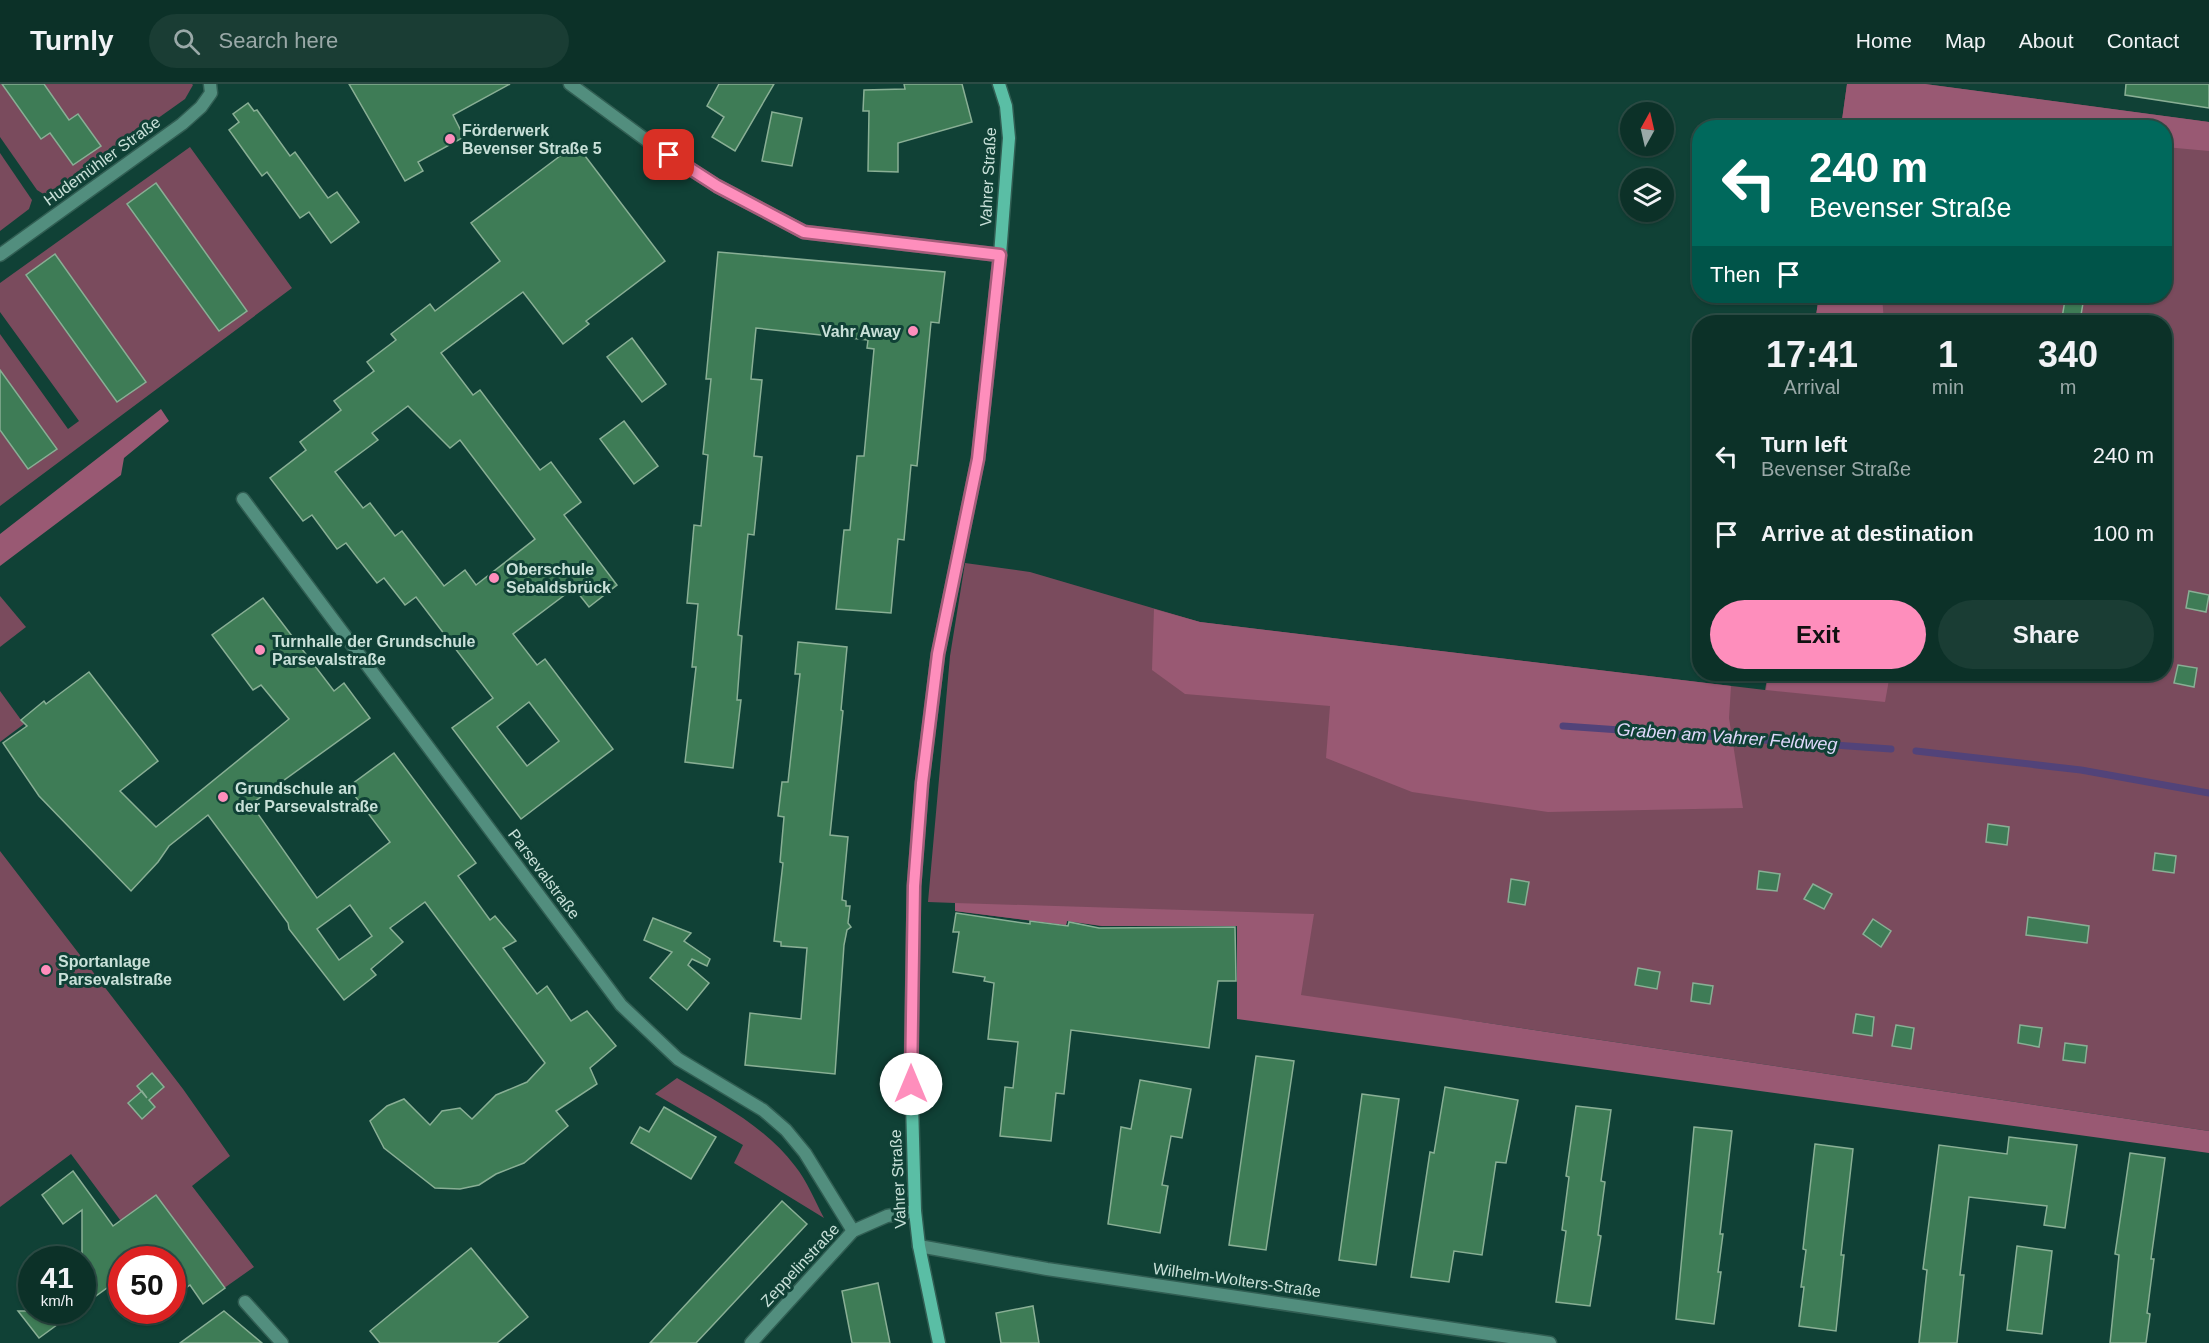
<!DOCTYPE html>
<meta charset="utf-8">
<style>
:root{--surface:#0c3128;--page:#1a3d34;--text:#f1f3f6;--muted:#9aa9a8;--line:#2c4c45;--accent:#fe8ebc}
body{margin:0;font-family:Arial,sans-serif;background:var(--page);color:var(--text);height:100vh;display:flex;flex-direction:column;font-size:22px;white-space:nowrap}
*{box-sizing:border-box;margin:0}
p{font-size:20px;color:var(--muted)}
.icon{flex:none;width:33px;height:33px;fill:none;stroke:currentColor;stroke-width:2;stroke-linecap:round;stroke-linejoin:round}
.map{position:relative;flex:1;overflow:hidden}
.details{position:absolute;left:1692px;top:231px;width:480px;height:366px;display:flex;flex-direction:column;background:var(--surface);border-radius:24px;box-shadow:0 2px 4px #0004,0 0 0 2px var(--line)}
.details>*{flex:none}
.hud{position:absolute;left:1692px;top:36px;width:480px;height:183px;border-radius:24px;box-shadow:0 2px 4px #0004,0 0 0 2px var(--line);background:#00695c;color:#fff;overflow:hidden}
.needle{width:39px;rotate:8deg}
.tools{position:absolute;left:1620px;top:18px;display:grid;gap:12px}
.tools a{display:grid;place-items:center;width:54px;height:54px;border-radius:50%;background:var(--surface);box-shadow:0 2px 4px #0004,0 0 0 2px var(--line);font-size:30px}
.speed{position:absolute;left:18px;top:1162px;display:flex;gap:12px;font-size:30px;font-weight:700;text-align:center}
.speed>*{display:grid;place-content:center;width:78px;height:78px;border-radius:50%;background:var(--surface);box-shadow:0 2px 4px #0004,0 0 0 2px var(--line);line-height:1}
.speed small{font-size:15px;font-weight:400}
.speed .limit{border:9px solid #d22;background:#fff;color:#111}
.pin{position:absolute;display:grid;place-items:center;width:51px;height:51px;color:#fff;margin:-26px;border-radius:12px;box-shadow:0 3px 9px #0006}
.me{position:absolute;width:66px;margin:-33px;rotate:0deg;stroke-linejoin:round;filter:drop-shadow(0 0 4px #0008)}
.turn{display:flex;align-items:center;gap:21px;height:126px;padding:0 18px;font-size:27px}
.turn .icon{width:78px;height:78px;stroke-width:2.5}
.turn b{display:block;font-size:42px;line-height:51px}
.then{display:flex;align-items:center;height:57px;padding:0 18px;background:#0003;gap:12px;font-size:22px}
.eta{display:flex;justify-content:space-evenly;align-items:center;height:102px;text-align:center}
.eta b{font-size:36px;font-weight:700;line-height:42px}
.action{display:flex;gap:12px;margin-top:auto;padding:12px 18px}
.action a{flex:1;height:69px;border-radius:36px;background:var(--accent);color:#111;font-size:24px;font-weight:700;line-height:69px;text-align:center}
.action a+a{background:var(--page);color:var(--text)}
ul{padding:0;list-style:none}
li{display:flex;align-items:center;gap:18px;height:78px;padding:0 18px}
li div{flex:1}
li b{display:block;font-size:22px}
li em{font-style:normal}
header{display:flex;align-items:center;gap:36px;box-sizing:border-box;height:84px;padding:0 30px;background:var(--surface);border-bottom:2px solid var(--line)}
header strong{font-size:28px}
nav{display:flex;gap:33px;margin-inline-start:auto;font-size:21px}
.search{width:420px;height:54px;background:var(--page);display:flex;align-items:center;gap:15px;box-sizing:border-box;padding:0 21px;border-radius:33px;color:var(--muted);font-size:22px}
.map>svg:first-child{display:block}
</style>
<header>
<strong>Turnly</strong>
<div class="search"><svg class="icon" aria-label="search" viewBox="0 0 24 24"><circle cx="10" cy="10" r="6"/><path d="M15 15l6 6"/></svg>Search here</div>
<nav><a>Home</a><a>Map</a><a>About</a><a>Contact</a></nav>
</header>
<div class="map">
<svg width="2209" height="1259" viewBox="0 0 2209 1259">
<rect width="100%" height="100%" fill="#104136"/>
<!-- green -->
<g fill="#7a4b5d">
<path d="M 0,0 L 192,0 L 193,1 L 185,15 L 54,108 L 45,111 L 37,106 L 0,53 Z"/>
<path d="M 1847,0 L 1925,0 L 2209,38 L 2209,1047 L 1460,935 L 1237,935 L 1237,842 L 1102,842 L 1067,837 L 1066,841 L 955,827 L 955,819 L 928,818 L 950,572 L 965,479 L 1030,488 L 1200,538 L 1765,606 L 1768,590 L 2164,590 L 2164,238 L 1815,238 L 1819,212 L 2164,212 L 2164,44 L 1841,43 Z"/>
<path d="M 190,63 L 292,204 L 0,422 L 0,250 L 68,345 L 79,337 L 0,228 L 0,199 Z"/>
<path d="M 0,69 L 32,116 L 29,125 L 0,147 Z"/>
<path d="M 0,512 L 26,543 L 0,563 Z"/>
<path d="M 0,607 L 24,640 L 0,658 Z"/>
<path d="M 0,767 L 183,1005 L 230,1072 L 192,1102 L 254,1183 L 203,1219 L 190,1202 L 176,1212 L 173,1207 L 172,1176 L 150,1176 L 71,1070 L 0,1123 Z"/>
<path d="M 677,994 C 719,1019 765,1042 795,1082 C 807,1097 815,1117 824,1134 L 734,1079 L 743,1061 L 655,1010 Z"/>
</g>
<!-- forest -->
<g fill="#995973">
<path d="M 1847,0 L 1925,0 L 2209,38 L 2209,67 L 2165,63 L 2164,44 L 1841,43 Z"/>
<path d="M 1819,212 L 1882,212 L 1884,238 L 1815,238 Z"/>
<path d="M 161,325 L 169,337 L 124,374 L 121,391 L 0,482 L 0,450 Z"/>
<path d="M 1154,525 L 1200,538 L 1731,602 L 1729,634 L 1743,724 L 1548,728 L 1412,708 L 1326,674 L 1330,622 L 1185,610 L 1152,586 Z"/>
<path d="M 1768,590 L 1890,590 L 1885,618 L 1766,606 Z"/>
<path d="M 955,819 L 1314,830 L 1301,911 L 2209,1047 L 2209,1069 L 1237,935 L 1237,842 L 1102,842 L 1067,837 L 1066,841 L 955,827 Z"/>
</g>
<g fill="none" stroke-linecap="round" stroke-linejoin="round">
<!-- stream -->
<g stroke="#524379" stroke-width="7">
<path d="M 1563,642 L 1891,665"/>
<path d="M 1916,667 L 2081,686 L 2209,709"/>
</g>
</g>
<!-- building -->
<g fill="#3e7c56" stroke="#89af95" stroke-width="1.5" fill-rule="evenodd">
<path d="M 2,0 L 44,0 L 69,36 L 78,30 L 101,62 L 73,81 L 50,49 L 41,55 Z"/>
<path d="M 349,0 L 510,0 L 453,31 L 464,53 L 418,78 L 423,87 L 405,97 Z"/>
<path d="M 719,0 L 774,0 L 735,67 L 712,53 L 724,33 L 707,22 Z"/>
<path d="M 904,0 L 962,0 L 972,38 L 898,59 L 898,88 L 868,87 L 869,27 L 863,27 L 864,6 L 905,5 Z"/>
<path d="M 2126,0 L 2209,0 L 2209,24 L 2125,11 Z"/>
<path d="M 248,19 L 254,27 L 257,26 L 290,72 L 295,68 L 328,114 L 337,108 L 359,138 L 331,159 L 309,128 L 300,134 L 267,88 L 262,92 L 229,46 L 239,38 L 233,30 Z"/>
<path d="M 772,28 L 802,34 L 792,82 L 762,77 Z"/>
<path d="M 576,60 L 665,177 L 586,237 L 589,240 L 563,260 L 523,208 L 441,269 L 473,311 L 480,306 L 540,386 L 551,378 L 581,418 L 564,431 L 617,501 L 589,523 L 574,504 L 513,550 L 537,581 L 545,575 L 613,665 L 521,735 L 452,644 L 493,614 L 416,513 L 405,521 L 384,494 L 377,499 L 346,459 L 337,465 L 312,431 L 303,437 L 270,394 L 306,366 L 300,358 L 341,326 L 334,317 L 374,287 L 367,278 L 396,256 L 391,250 L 430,220 L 435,227 L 500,177 L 471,139 ZM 408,322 L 450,364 L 460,356 L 535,455 L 476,501 L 465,486 L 444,502 L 402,447 L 395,452 L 370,419 L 363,424 L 335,388 L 378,356 L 372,349 ZM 529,618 L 559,657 L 527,682 L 497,643 Z"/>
<path d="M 156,99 L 247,227 L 219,247 L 127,120 Z"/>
<path d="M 718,168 L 945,188 L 939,239 L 931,238 L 917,382 L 911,381 L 904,456 L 898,455 L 891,529 L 836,525 L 844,446 L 850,446 L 857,372 L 864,372 L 874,265 L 867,264 L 868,256 L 756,244 L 751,295 L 762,296 L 754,372 L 762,373 L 754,451 L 748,450 L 738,551 L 742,552 L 737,616 L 741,616 L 733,684 L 685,678 L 696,583 L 692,583 L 698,520 L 687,519 L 694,441 L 701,442 L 708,371 L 703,370 L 711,295 L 706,295 Z"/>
<path d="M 55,170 L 146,298 L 117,318 L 26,191 Z"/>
<path d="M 2065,216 L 2083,219 L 2080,237 L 2062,234 Z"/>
<path d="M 632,254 L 666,300 L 642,318 L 607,273 Z"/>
<path d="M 0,286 L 57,365 L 28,385 L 0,346 Z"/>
<path d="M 624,337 L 658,382 L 634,400 L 600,355 Z"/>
<path d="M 2189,507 L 2209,511 L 2206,528 L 2186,524 Z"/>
<path d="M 263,514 L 334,607 L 344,599 L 370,634 L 251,720 L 317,814 L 390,758 L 348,703 L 394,669 L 476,779 L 458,792 L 490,836 L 495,832 L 516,857 L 503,864 L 537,910 L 547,902 L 571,937 L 587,927 L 616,962 L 590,984 L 597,1000 L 556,1027 L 568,1042 L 524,1079 L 496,1090 L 479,1101 L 460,1105 L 435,1104 L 384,1064 L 370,1037 L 387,1022 L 404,1015 L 430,1041 L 442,1027 L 460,1024 L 472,1035 L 496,1011 L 527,998 L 545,979 L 425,818 L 390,844 L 403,858 L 371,885 L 376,891 L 344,916 L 289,845 L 288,839 L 208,731 L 169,762 L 158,778 L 131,807 L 39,712 L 3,659 L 27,642 L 21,636 L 44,617 L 46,620 L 89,588 L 158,677 L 120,707 L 156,743 L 289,635 L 261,601 L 253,606 L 212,551 ZM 350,821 L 372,852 L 339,876 L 317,845 Z"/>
<path d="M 798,558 L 847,563 L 841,626 L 843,627 L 830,751 L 848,753 L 842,816 L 846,817 L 846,822 L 850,822 L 848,839 L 851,843 L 847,846 L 844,861 L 835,990 L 745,981 L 750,929 L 801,935 L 807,864 L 781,862 L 781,858 L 774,857 L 783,779 L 780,778 L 784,733 L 778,732 L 782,698 L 788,698 L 800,590 L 795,590 Z"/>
<path d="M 2178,581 L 2197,584 L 2194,603 L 2174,599 Z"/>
<path d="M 1988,740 L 2009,743 L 2007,761 L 1986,758 Z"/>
<path d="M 2155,769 L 2176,772 L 2174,789 L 2153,786 Z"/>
<path d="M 1759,787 L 1780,790 L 1777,807 L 1757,805 Z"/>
<path d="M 1511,795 L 1529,798 L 1525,821 L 1508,818 Z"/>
<path d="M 1813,800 L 1832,810 L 1824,825 L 1804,815 Z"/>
<path d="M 956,829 L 1030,840 L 1030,837 L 1068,842 L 1069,838 L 1099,844 L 1235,843 L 1236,897 L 1218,897 L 1209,964 L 1071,946 L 1064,1010 L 1056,1009 L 1051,1057 L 1000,1052 L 1005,1003 L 1013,1004 L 1018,958 L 988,955 L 994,899 L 984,897 L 985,893 L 953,888 L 959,848 L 953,848 Z"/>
<path d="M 2028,833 L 2089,842 L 2087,859 L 2026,851 Z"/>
<path d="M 653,834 L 691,849 L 684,857 L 710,875 L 707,882 L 692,875 L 688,881 L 709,899 L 687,926 L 650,894 L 672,868 L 644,856 Z"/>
<path d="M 1873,835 L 1891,847 L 1881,863 L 1863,850 Z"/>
<path d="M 1638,884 L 1660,888 L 1657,905 L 1635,901 Z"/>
<path d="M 1693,899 L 1713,902 L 1710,920 L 1691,917 Z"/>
<path d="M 1856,930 L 1874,933 L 1872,952 L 1853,949 Z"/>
<path d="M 1896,941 L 1914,944 L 1911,965 L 1892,962 Z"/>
<path d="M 2020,941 L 2042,944 L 2039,963 L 2018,959 Z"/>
<path d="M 2065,959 L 2087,962 L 2085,979 L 2063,976 Z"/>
<path d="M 1256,972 L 1294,977 L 1266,1166 L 1229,1161 Z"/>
<path d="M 152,989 L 164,1003 L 149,1016 L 155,1023 L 142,1035 L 128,1019 L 142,1007 L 147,1014 L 137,1002 Z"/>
<path d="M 1140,996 L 1191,1005 L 1182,1054 L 1171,1052 L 1162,1101 L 1168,1102 L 1160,1149 L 1108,1140 L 1121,1043 L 1131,1045 Z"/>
<path d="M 1445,1003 L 1518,1016 L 1506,1079 L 1496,1078 L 1482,1171 L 1454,1167 L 1449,1198 L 1411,1193 L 1430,1068 L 1434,1069 Z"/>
<path d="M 1362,1010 L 1399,1015 L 1376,1181 L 1339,1176 Z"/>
<path d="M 1576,1022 L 1611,1026 L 1601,1097 L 1605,1098 L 1598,1151 L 1601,1152 L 1590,1222 L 1556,1218 L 1566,1147 L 1562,1146 L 1569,1093 L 1566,1092 Z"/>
<path d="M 664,1023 L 716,1053 L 691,1095 L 631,1059 L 640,1043 L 649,1048 Z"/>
<path d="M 1694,1043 L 1732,1047 L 1720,1150 L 1723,1150 L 1718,1188 L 1721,1188 L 1714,1240 L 1676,1235 Z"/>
<path d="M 2009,1053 L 2077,1061 L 2065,1144 L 2044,1141 L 2047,1122 L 1969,1113 L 1960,1191 L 1964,1191 L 1957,1259 L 1919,1259 L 1927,1186 L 1923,1185 L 1939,1061 L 2007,1070 Z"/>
<path d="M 1815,1060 L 1853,1065 L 1841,1171 L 1844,1171 L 1836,1247 L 1799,1242 L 1804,1203 L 1801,1203 L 1806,1166 L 1803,1165 Z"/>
<path d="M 2130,1069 L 2165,1074 L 2151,1175 L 2154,1175 L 2147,1229 L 2150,1230 L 2146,1259 L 2110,1259 L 2119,1171 L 2115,1170 Z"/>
<path d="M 73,1087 L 113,1142 L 156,1111 L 225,1204 L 203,1220 L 190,1201 L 172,1213 L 172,1176 L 122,1176 L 122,1193 L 82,1222 L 82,1126 L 63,1140 L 42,1111 Z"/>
<path d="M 782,1117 L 807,1140 L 712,1242 L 696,1259 L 650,1259 Z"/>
<path d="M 2017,1162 L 2052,1167 L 2042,1250 L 2007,1246 Z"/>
<path d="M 471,1164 L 528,1233 L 497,1259 L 380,1259 L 370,1247 Z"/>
<path d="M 878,1199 L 890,1259 L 852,1259 L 842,1207 Z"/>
<path d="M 1033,1222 L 1039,1259 L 1001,1259 L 996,1229 Z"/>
<path d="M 18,1227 L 76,1227 L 39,1254 Z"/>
<path d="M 224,1227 L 262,1259 L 180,1259 Z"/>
</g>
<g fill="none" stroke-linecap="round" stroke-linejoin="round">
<defs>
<g id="minor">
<path d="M 570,0 L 653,61 L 717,102 L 804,148 L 1000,171"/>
<path d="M 0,171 L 182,40 L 201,23 L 211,9 L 210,0"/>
<path d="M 243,415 L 621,921 L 678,975 L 763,1026 L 786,1046 L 805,1069 L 853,1147"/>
<path d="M 919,1162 L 1047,1185 L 1550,1259"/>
<path d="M 245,1218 L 282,1259"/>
<path d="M 751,1259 L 853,1147 L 887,1132 L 915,1127"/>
</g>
<path id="secondary" d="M 939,1259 L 919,1162 L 915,1127 L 911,983 L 914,802 L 922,699 L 938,570 L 978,375 L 1000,171 L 1009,54 L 1006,22 L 999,0"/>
</defs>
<!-- minor casing -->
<use href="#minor" stroke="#315e53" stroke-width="15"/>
<!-- secondary casing -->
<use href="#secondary" stroke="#315e53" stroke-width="15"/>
<!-- minor -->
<use href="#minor" stroke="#528e7e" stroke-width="12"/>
<!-- secondary -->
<use href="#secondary" stroke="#5abea5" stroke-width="12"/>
</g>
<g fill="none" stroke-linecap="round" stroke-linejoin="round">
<defs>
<path id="route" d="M 669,71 L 717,102 L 804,148 L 1000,171 L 978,375 L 938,570 L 922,699 L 914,802 L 911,1000"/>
</defs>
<!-- route casing -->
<use href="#route" stroke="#a55c7a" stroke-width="15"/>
<!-- route -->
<use href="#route" stroke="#fe8ebc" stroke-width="10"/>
</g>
<!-- markers -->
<g fill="#fe8ebc" stroke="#104136" stroke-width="2">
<circle cx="450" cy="55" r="6"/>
<circle cx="913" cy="247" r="6"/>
<circle cx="494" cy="494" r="6"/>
<circle cx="260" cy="566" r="6"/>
<circle cx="223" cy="713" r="6"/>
<circle cx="46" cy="886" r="6"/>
</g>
<g text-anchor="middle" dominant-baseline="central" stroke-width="6" stroke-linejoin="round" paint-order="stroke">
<!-- poi labels -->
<g font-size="16" font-weight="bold" fill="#c9e1d9" stroke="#104136" text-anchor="start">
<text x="462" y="46">Förderwerk<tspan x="462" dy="18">Bevenser Straße 5</tspan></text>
<text x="901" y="247" text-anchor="end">Vahr Away</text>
<text x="506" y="485">Oberschule<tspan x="506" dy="18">Sebaldsbrück</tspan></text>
<text x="272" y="557">Turnhalle der Grundschule<tspan x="272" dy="18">Parsevalstraße</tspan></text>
<text x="235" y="704">Grundschule an<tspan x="235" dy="18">der Parsevalstraße</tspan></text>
<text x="58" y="877">Sportanlage<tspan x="58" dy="18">Parsevalstraße</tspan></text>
</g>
<!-- street labels -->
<g font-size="16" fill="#c9e1d9" stroke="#104136">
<text transform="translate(102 77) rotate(-36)">Hudemühler Straße</text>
<text transform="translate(988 93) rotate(-87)">Vahrer Straße</text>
<text transform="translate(544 790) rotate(53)">Parsevalstraße</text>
<text transform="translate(898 1095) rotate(-93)">Vahrer Straße</text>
<text transform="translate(800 1181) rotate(-47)">Zeppelinstraße</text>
<text transform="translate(1237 1196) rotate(8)">Wilhelm-Wolters-Straße</text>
</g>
<!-- water labels -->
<g font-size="18" font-style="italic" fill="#dfd8fb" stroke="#104136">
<text transform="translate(1727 653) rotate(4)">Graben am Vahrer Feldweg</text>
</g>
</g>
</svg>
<div class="tools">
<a><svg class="needle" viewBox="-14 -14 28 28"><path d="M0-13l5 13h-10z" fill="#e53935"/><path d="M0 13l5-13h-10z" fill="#9aa9a8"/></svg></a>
<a><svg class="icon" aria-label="layers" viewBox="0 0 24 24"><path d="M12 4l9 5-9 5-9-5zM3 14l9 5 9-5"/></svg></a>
</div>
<div class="speed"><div>41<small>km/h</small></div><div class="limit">50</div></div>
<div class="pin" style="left:669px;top:71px;background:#d93025"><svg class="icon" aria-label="arrive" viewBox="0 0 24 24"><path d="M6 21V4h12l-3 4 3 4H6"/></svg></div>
<svg class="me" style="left:911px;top:1000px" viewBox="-20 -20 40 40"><circle r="19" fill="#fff"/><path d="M0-13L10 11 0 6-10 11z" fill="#fe8ebc"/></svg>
<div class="hud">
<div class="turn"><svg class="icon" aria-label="left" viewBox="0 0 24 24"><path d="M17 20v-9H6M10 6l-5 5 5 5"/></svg><div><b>240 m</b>Bevenser Straße</div></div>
<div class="then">Then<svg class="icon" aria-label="arrive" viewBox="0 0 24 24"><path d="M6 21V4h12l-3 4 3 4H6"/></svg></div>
</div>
<section class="details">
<div class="eta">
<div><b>17:41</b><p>Arrival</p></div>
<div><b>1</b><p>min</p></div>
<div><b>340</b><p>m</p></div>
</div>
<ul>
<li><svg class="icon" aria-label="left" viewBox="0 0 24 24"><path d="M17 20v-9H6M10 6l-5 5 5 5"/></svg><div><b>Turn left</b><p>Bevenser Straße</p></div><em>240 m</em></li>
<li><svg class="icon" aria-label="arrive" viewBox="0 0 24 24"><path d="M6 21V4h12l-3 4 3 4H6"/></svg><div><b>Arrive at destination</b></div><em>100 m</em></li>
</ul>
<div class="action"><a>Exit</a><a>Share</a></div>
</section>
</div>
